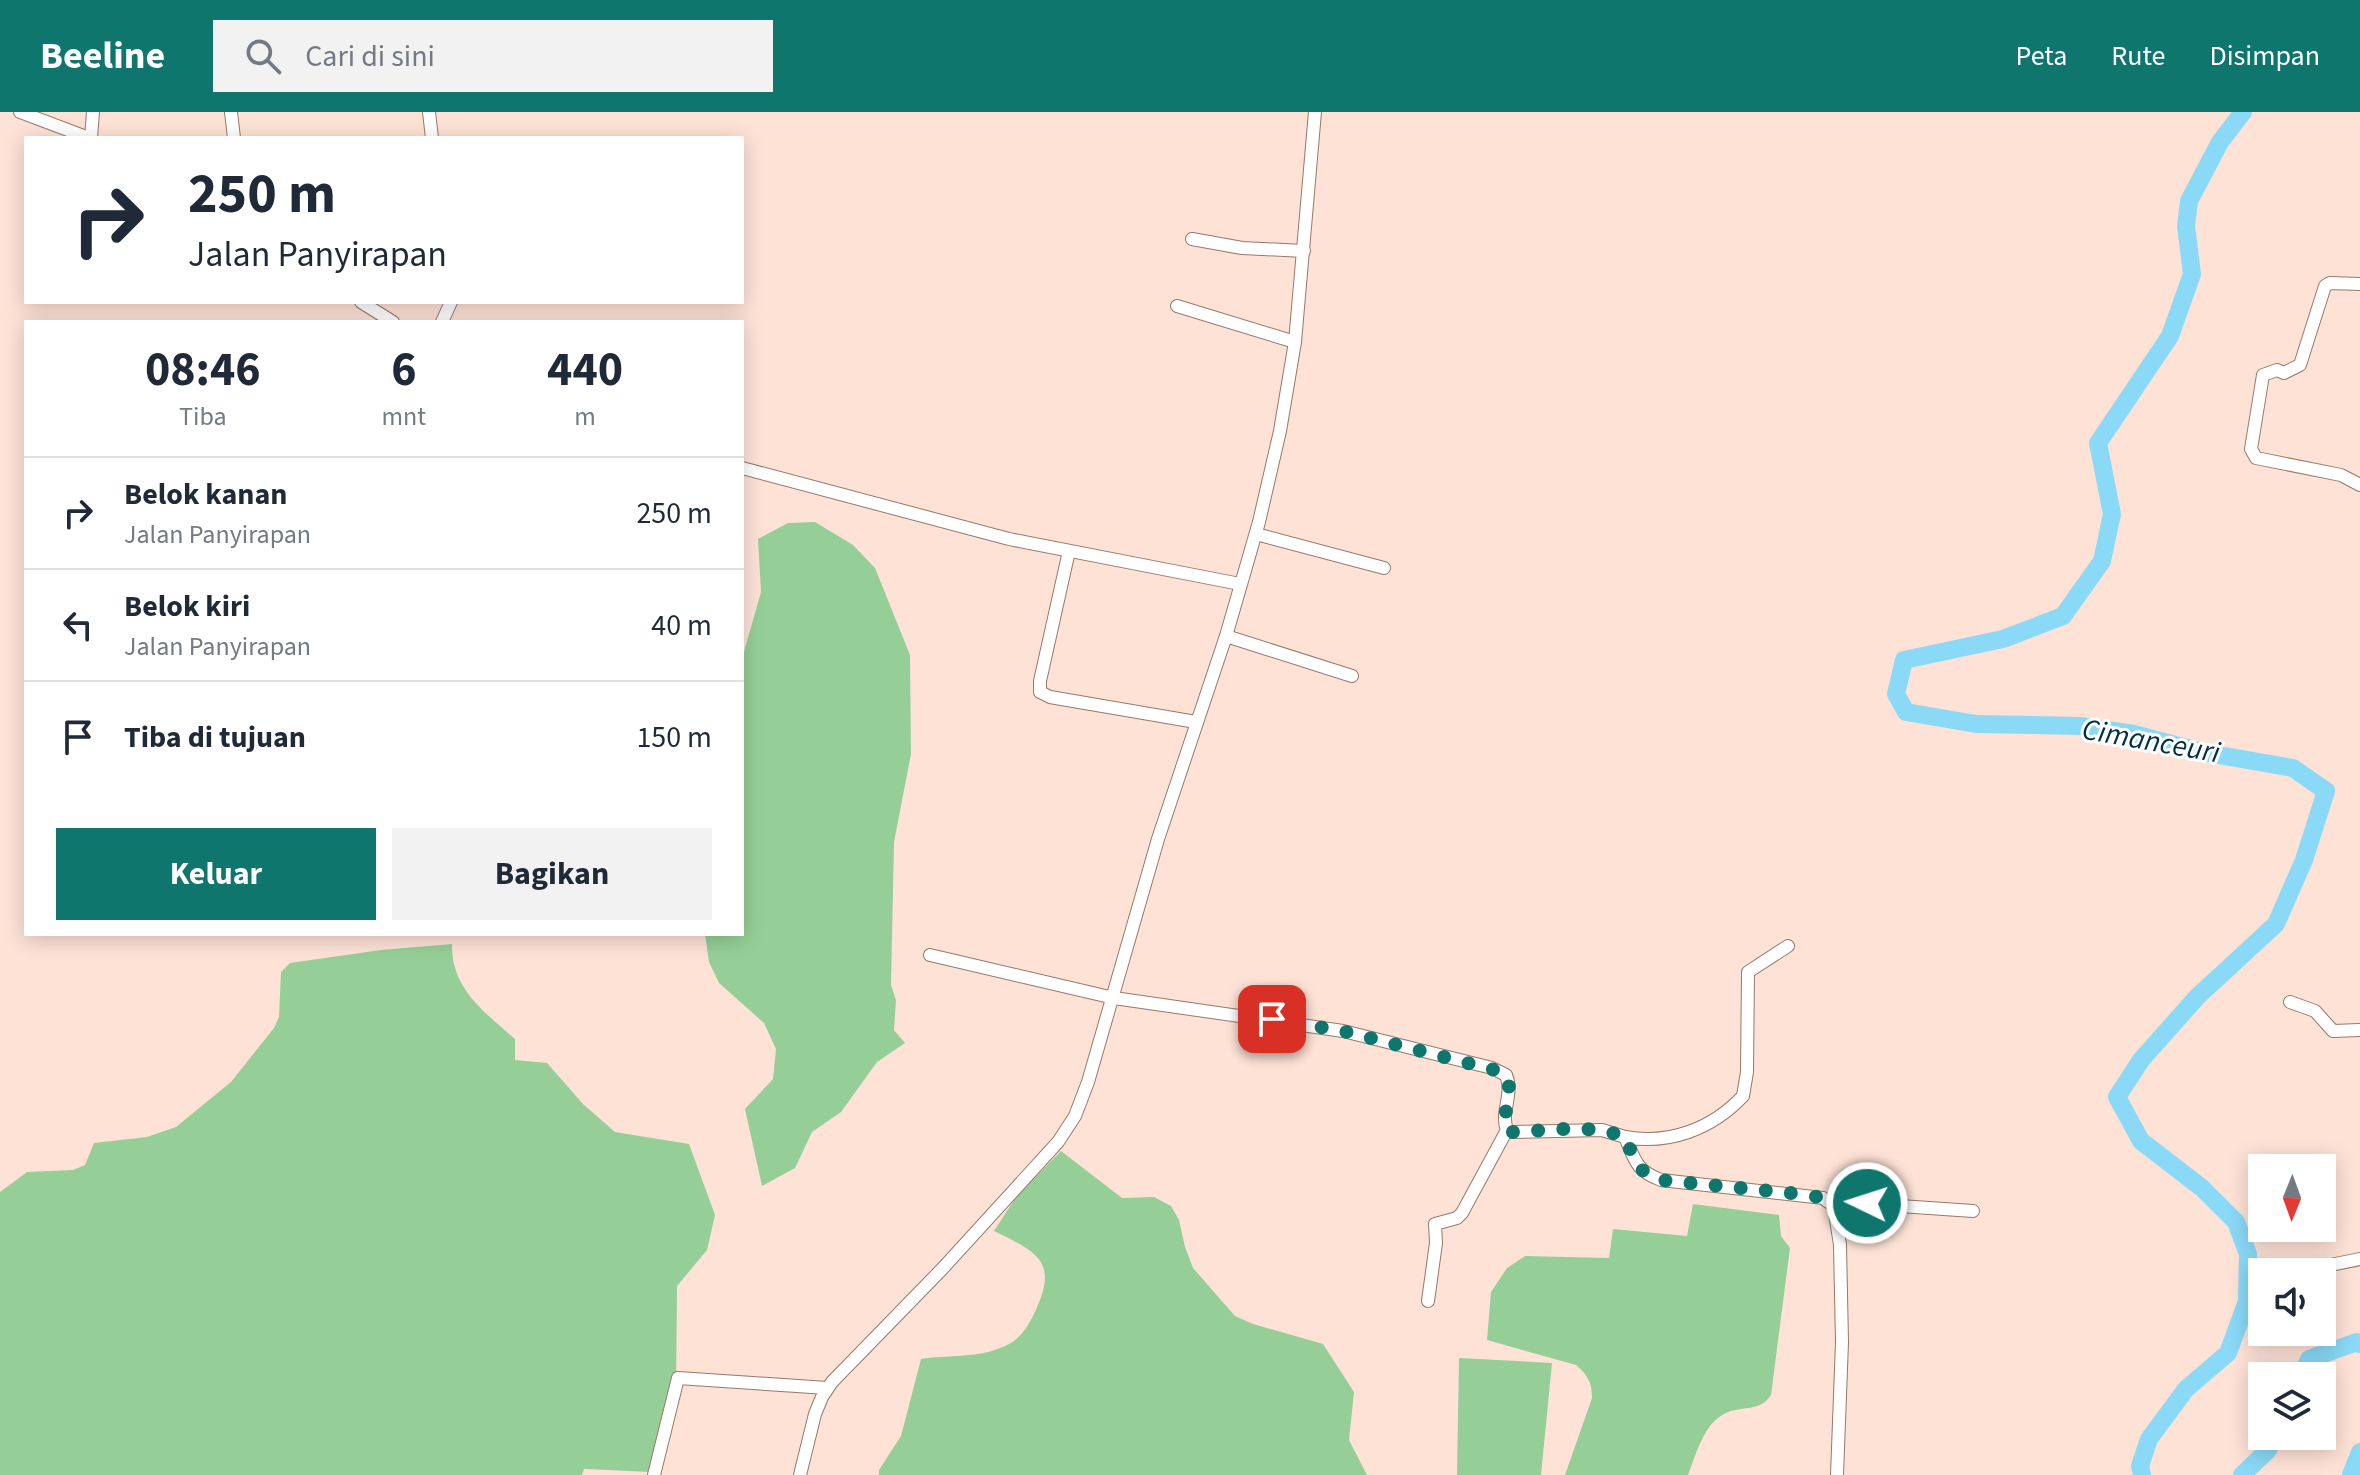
<!DOCTYPE html>
<html lang="id">
<style>
:root{--surface:#fff;--page:#f2f2f3;--text:#1f2937;--muted:#747a83;--line:#e0e1e3;--accent:#0f766e}
body{margin:0;font-family:"Source Sans 3",sans-serif;background:var(--page);color:var(--text);height:100vh;display:flex;flex-direction:column;font-size:30px;white-space:nowrap}
*{box-sizing:border-box;margin:0}
p{font-size:26px;color:var(--muted)}
.icon{flex:none;width:44px;height:44px;fill:none;stroke:currentColor;stroke-width:2;stroke-linecap:round;stroke-linejoin:round}
.map{position:relative;flex:1;overflow:hidden}
.details{position:absolute;left:24px;top:208px;width:720px;height:616px;display:flex;flex-direction:column;background:var(--surface);border-radius:0px;box-shadow:0 4px 20px #0003}
.details>*{flex:none}
.banner{position:absolute;left:24px;top:24px;width:720px;height:168px;border-radius:0px;box-shadow:0 4px 20px #0003;background:#fff;color:var(--text);overflow:hidden}
.needle{width:52px;rotate:181deg}
.controls{position:absolute;left:2248px;top:1042px;display:grid;gap:16px}
.controls a{display:grid;place-items:center;width:88px;height:88px;border-radius:0px;background:var(--surface);box-shadow:0 4px 20px #0003;font-size:40px}
.pin{position:absolute;display:grid;place-items:center;width:68px;height:68px;color:#fff;margin:-34px;border-radius:16px;box-shadow:0 4px 12px #0006}
.me{position:absolute;width:88px;margin:-44px;rotate:274deg;stroke-linejoin:round;filter:drop-shadow(0 0 6px #0008)}
.turn{display:flex;align-items:center;gap:28px;height:168px;padding:0 32px;font-size:36px}
.turn .icon{width:104px;height:104px;stroke-width:2.5}
.turn b{display:block;font-size:56px;line-height:68px}
.eta{display:flex;justify-content:space-evenly;align-items:center;height:136px;text-align:center}
.eta b{font-size:48px;font-weight:700;line-height:56px}
.action{display:flex;gap:16px;margin-top:auto;padding:16px 32px}
.action a{flex:1;height:92px;border-radius:0px;background:var(--accent);color:#fff;font-size:32px;font-weight:700;line-height:92px;text-align:center}
.action a+a{background:var(--page);color:var(--text)}
ul{padding:0;list-style:none}
li{display:flex;align-items:center;gap:24px;height:112px;padding:0 32px;border-top:2px solid var(--line)}
li div{flex:1}
li b{display:block;font-size:30px}
li em{font-style:normal}
header{display:flex;align-items:center;gap:48px;box-sizing:border-box;height:112px;padding:0 40px;background:var(--accent);color:#fff}
header strong{font-size:38px}
nav{display:flex;gap:44px;margin-inline-start:auto;font-size:28px}
.search{width:560px;height:72px;background:var(--page);display:flex;align-items:center;gap:20px;box-sizing:border-box;padding:0 28px;border-radius:0px;color:var(--muted);font-size:30px}
.map>svg:first-child{display:block}
</style>
<header>
<strong>Beeline</strong>
<div class="search"><svg class="icon" aria-label="search" viewBox="0 0 24 24"><circle cx="10" cy="10" r="6"/><path d="M15 15l6 6"/></svg>Cari di sini</div>
<nav><a>Peta</a><a>Rute</a><a>Disimpan</a></nav>
</header>
<div class="map">
<svg width="2360" height="1363" viewBox="0 0 2360 1363">
<rect width="100%" height="100%" fill="#fee2d6"/>
<!-- green -->
<g fill="#95cf97">
<path d="M 815,410 L 853,433 L 875,456 L 910,543 L 911,642 L 894,730 L 891,873 L 896,888 L 894,918 L 905,931 L 877,950 L 841,1000 L 812,1020 L 795,1056 L 762,1074 L 745,997 L 773,967 L 776,937 L 764,911 L 719,871 L 709,850 L 705,822 L 742,822 L 742,547 L 761,480 L 758,427 L 788,411 Z"/>
<path d="M 452,832 C 451,876 484,900 515,927 L 515,948 L 547,951 L 583,992 L 615,1020 L 689,1032 L 715,1103 L 707,1138 L 677,1174 L 676,1276 L 651,1360 L 584,1357 L 582,1363 L 0,1363 L 0,1080 L 27,1060 L 73,1058 L 85,1053 L 94,1031 L 147,1025 L 176,1015 L 231,970 L 274,916 L 279,905 L 281,860 L 290,851 L 381,838 Z"/>
<path d="M 1061,1039 L 1122,1086 L 1154,1085 L 1171,1094 L 1179,1108 L 1185,1135 L 1193,1156 L 1235,1204 L 1253,1212 L 1323,1232 L 1354,1280 L 1349,1328 L 1367,1363 L 879,1363 L 879,1358 L 901,1324 L 921,1247 C 947,1243 976,1246 1000,1236 C 1018,1230 1026,1218 1034,1202 C 1059,1150 1039,1141 994,1119 L 1016,1085 Z"/>
<path d="M 1693,1092 L 1779,1103 L 1781,1124 L 1790,1136 L 1771,1283 C 1760,1301 1740,1293 1724,1302 C 1703,1313 1696,1343 1688,1363 L 1565,1363 L 1592,1286 C 1592,1271 1588,1263 1576,1253 L 1487,1228 L 1491,1180 L 1507,1156 L 1525,1144 L 1609,1146 L 1613,1117 L 1687,1124 Z"/>
<path d="M 1459,1246 L 1552,1251 L 1541,1363 L 1457,1363 Z"/>
</g>
<g fill="none" stroke-linecap="round" stroke-linejoin="round">
<!-- river -->
<g stroke="#8ad9f7" stroke-width="18">
<path d="M 2302,1264 L 2309,1247 L 2357,1230 L 2360,1232"/>
<path d="M 2142,1363 L 2140,1354 L 2149,1327 L 2186,1277 L 2228,1241 L 2247,1189 L 2248,1142 L 2236,1110 L 2202,1076 L 2141,1029 L 2117,985 L 2141,948 L 2197,885 L 2276,812 L 2304,748 L 2326,679 L 2293,656 L 2202,640 L 2134,622 L 2080,614 L 1976,612 L 1906,600 L 1896,582 L 1904,548 L 2003,527 L 2063,504 L 2102,449 L 2112,402 L 2098,331 L 2170,224 L 2192,162 L 2186,114 L 2189,89 L 2220,30 L 2243,0"/>
<path d="M 2242,1363 L 2268,1338 L 2274,1324"/>
<path d="M 2351,1363 L 2360,1340"/>
</g>
<defs>
<g id="street">
<path d="M 20,0 L 89,26"/>
<path d="M 231,0 L 234,26"/>
<path d="M 429,0 L 432,26"/>
<path d="M 91,26 L 93,0"/>
<path d="M 1192,127 L 1242,136 L 1304,139"/>
<path d="M 2360,172 L 2330,171 L 2325,174 L 2300,253 L 2284,261 L 2277,258 L 2263,263 L 2251,337 L 2256,346 L 2341,363 L 2360,373"/>
<path d="M 361,190 L 393,210"/>
<path d="M 1177,194 L 1295,230"/>
<path d="M 442,210 L 451,190"/>
<path d="M 742,356 L 1009,427 L 1240,472"/>
<path d="M 1256,422 L 1384,456"/>
<path d="M 1069,439 L 1040,569 L 1040,580 L 1050,585 L 1196,610"/>
<path d="M 1226,524 L 1352,564"/>
<path d="M 930,843 L 1114,886 L 1343,919 L 1492,956 L 1506,963 C 1514,982 1500,1000 1507,1018 L 1512,1020 L 1602,1018 L 1625,1025 C 1635,1048 1636,1059 1661,1068 L 1823,1086 L 1834,1094 L 1840,1133 L 1842,1230 L 1837,1363"/>
<path d="M 2290,890 L 2315,899 L 2333,919 L 2360,918"/>
<path d="M 1625,1025 C 1669,1033 1712,1017 1743,984 L 1747,960 L 1748,860 L 1788,834"/>
<path d="M 1827,1089 L 1973,1099"/>
<path d="M 2321,1155 L 2360,1147"/>
<path d="M 1428,1189 L 1436,1131 L 1435,1112 L 1457,1106 L 1462,1101 L 1507,1018"/>
<path d="M 654,1363 L 678,1266 L 827,1276"/>
<path d="M 800,1363 L 815,1302 L 822,1285 L 832,1270 L 943,1156 L 1058,1030 L 1075,1004 L 1088,970 L 1158,727 L 1226,524 L 1259,410 L 1280,319 L 1295,230 L 1315,0"/>
</g>
</defs>
<!-- street casing -->
<use href="#street" stroke="#97786b" stroke-width="14"/>
<!-- street -->
<use href="#street" stroke="#fff" stroke-width="12"/>
</g>
<g fill="none" stroke-linecap="round" stroke-linejoin="round">
<!-- route -->
<path stroke="#0f766e" stroke-width="14" stroke-dasharray="0 25.2" d="M 1272,907 L 1343,919 L 1499,959 C 1521,974 1499,998 1507,1018 L 1512,1020 C 1547,1019 1591,1011 1625,1025 C 1635,1048 1636,1060 1661,1068 L 1791,1081 C 1817,1084 1840,1090 1867,1091"/>
</g>
<g text-anchor="middle" dominant-baseline="central" stroke-width="6" stroke-linejoin="round" paint-order="stroke">
<!-- water labels -->
<g font-size="30" font-style="italic" fill="#002f3f" stroke="#fff">
<text transform="translate(2151 629) rotate(10)">Cimanceuri</text>
</g>
</g>
</svg>
<div class="controls">
<a><svg class="needle" viewBox="-14 -14 28 28"><path d="M0-13l5 13h-10z" fill="#e53935"/><path d="M0 13l5-13h-10z" fill="#747a83"/></svg></a>
<a><svg class="icon" aria-label="sound" viewBox="0 0 24 24"><path d="M4 9h4l5-4v14l-5-4H4zM17 9q2 3 0 6"/></svg></a>
<a><svg class="icon" aria-label="layers" viewBox="0 0 24 24"><path d="M12 4l9 5-9 5-9-5zM3 14l9 5 9-5"/></svg></a>
</div>
<div class="pin" style="left:1272px;top:907px;background:#d93025"><svg class="icon" aria-label="arrive" viewBox="0 0 24 24"><path d="M6 21V4h12l-3 4 3 4H6"/></svg></div>
<svg class="me" style="left:1867px;top:1091px" viewBox="-20 -20 40 40"><circle r="17" fill="#0f766e" stroke="#fff" stroke-width="3"/><path d="M0-11L8 9 0 5-8 9z" fill="#fff"/></svg>
<div class="banner">
<div class="turn"><svg class="icon" aria-label="right" viewBox="0 0 24 24"><path d="M7 20v-9h11M14 6l5 5-5 5"/></svg><div><b>250 m</b>Jalan Panyirapan</div></div>
</div>
<section class="details">
<div class="eta">
<div><b>08:46</b><p>Tiba</p></div>
<div><b>6</b><p>mnt</p></div>
<div><b>440</b><p>m</p></div>
</div>
<ul>
<li><svg class="icon" aria-label="right" viewBox="0 0 24 24"><path d="M7 20v-9h11M14 6l5 5-5 5"/></svg><div><b>Belok kanan</b><p>Jalan Panyirapan</p></div><em>250 m</em></li>
<li><svg class="icon" aria-label="left" viewBox="0 0 24 24"><path d="M17 20v-9H6M10 6l-5 5 5 5"/></svg><div><b>Belok kiri</b><p>Jalan Panyirapan</p></div><em>40 m</em></li>
<li><svg class="icon" aria-label="arrive" viewBox="0 0 24 24"><path d="M6 21V4h12l-3 4 3 4H6"/></svg><div><b>Tiba di tujuan</b></div><em>150 m</em></li>
</ul>
<div class="action"><a>Keluar</a><a>Bagikan</a></div>
</section>
</div>
